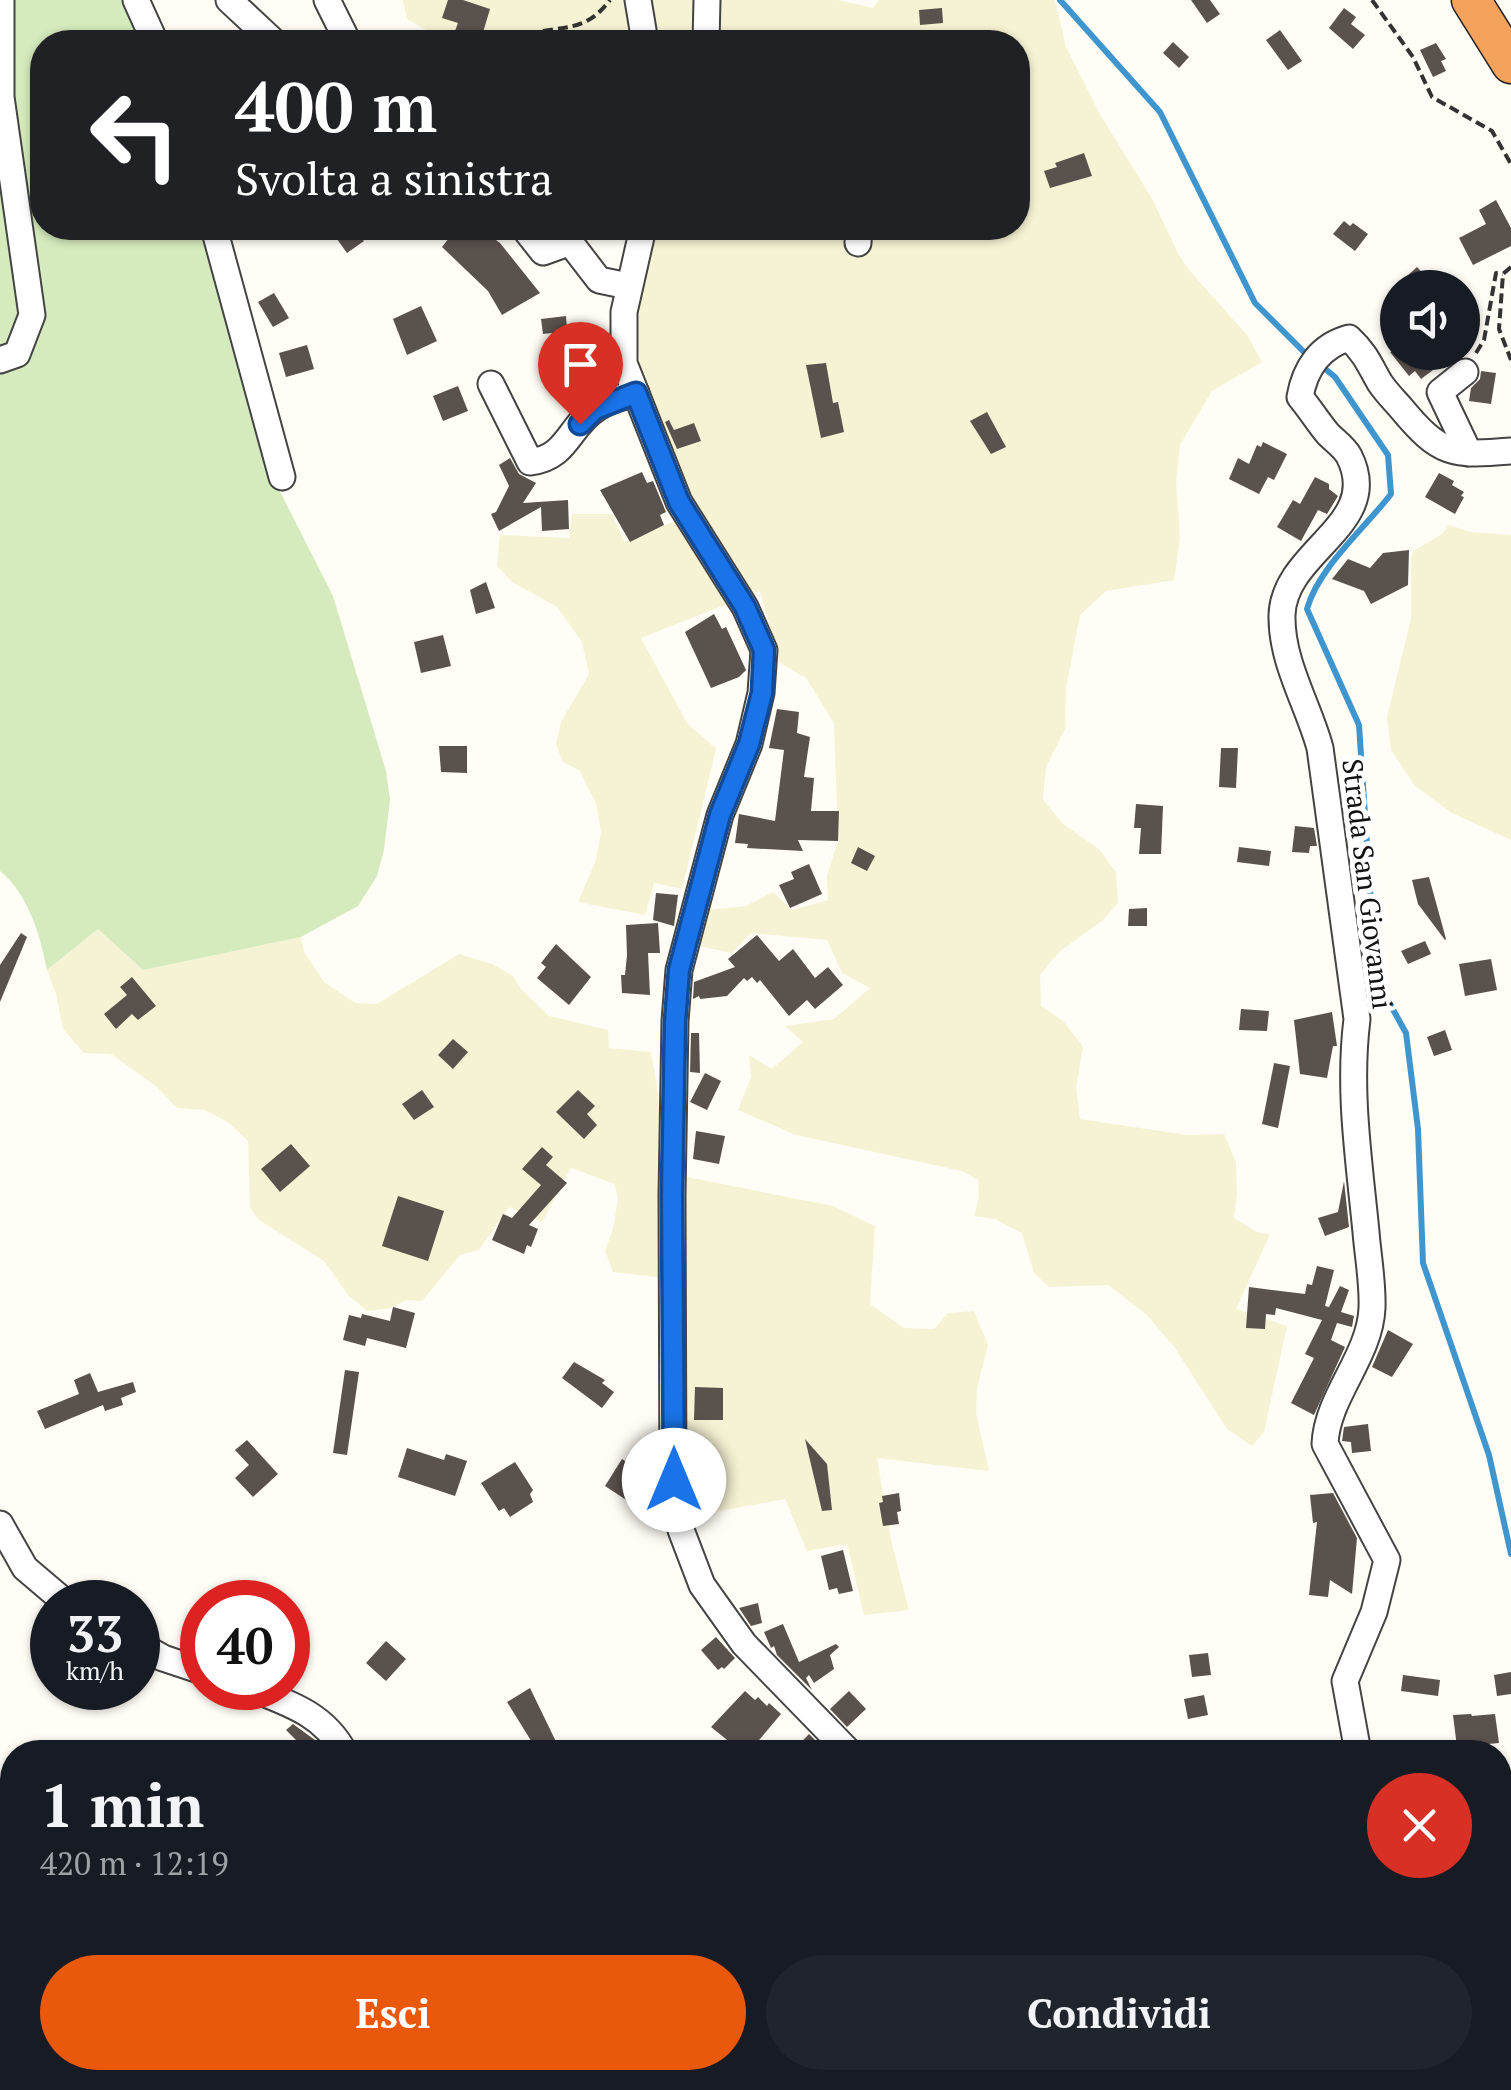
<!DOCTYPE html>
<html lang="it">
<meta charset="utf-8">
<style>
:root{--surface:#171b24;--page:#20242c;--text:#f1f3f6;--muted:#9ea1a6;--accent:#ea580c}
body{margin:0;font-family:"PT Serif",serif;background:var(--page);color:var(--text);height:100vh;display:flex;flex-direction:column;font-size:38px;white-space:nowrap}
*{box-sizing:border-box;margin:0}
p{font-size:32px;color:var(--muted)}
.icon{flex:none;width:55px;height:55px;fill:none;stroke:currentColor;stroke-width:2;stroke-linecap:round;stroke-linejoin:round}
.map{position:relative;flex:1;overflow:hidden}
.details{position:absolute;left:0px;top:1740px;width:1512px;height:350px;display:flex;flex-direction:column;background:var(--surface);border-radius:40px 40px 0 0;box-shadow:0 2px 8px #0004}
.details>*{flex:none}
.banner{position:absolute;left:30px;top:30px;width:1000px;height:210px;border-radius:40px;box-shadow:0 2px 8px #0004;background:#202124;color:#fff;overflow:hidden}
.fabs{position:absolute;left:1380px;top:270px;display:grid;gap:20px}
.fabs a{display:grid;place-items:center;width:100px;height:100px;border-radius:50%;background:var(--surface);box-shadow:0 2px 8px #0004;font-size:50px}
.speed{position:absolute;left:30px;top:1580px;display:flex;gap:20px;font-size:50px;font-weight:700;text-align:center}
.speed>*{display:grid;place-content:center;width:130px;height:130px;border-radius:50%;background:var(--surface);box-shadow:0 2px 8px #0004;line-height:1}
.speed small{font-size:25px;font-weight:400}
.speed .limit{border:15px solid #d22;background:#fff;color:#111}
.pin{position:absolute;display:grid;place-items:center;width:85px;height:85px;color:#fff;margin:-102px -42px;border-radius:50% 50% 50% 0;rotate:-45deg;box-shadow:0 0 10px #0007}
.pin .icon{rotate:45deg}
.me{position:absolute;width:110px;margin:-55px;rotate:0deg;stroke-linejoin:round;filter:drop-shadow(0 0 8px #0008)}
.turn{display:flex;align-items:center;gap:35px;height:210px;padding:0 40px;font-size:45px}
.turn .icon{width:130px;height:130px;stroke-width:2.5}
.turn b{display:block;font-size:70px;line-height:85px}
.round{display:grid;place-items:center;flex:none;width:105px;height:105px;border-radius:52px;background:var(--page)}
.headline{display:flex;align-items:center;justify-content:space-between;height:170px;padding:0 40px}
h1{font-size:60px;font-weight:700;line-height:75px}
.action{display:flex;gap:20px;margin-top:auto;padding:20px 40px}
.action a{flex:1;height:115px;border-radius:60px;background:var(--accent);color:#fff;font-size:40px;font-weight:700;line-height:115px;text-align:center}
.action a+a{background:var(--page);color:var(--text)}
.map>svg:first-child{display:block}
</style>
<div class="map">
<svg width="1511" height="2090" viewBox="0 0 1511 2090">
<rect width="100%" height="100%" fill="#fffdf5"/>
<!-- farmland -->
<g fill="#f6f3d4">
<path d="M 403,0 L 838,0 L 873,8 L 879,0 L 1055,0 L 1066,47 L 1101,116 L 1151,197 L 1179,255 L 1189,270 L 1247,335 L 1262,362 L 1212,391 L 1180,445 L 1176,482 L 1180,538 L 1174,580 L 1106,591 L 1080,615 L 1066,688 L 1065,729 L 1046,767 L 1043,800 L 1063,824 L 1099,849 L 1116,872 L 1118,903 L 1103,920 L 1059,952 L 1040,975 L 1041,1006 L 1063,1021 L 1083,1046 L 1076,1087 L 1080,1119 L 1187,1135 L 1224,1134 L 1236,1162 L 1237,1195 L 1234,1218 L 1257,1232 L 1270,1234 L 1236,1309 L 1287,1326 L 1264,1432 L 1252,1446 L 1227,1429 L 1175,1348 L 1147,1315 L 1108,1285 L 1049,1287 L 1034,1273 L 1022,1233 L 995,1219 L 974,1216 L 979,1198 L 978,1180 L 962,1171 L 796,1135 L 738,1110 L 751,1077 L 749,1055 L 772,1069 L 803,1042 L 785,1026 L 834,1019 L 870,988 L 842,973 L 827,940 L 751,933 L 732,953 L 694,945 L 707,910 L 746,906 L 773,892 L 792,910 L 828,900 L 827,876 L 838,841 L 834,723 L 806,678 L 780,663 L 760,591 L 641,638 L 687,723 L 716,749 L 682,889 L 654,883 L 645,915 L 578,902 L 596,860 L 601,832 L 596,803 L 579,770 L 563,762 L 556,744 L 561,722 L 589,674 L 582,642 L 557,607 L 512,582 L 497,566 L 500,535 L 569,538 L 572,514 L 612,514 L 624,541 L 694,514 L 655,417 L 640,365 L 634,315 L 654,228 L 1018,228 L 1018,42 L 447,42 L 407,19 Z"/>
<path d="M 1449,525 L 1471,532 L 1511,535 L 1511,840 L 1452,813 L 1415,786 L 1391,750 L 1387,717 L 1411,619 L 1411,557 L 1415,550 L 1442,534 Z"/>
<path d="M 98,929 L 143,970 L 301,937 L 304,952 L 324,982 L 355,1003 L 377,1004 L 459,954 L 492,964 L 513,976 L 522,990 L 549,1016 L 608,1030 L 609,1048 L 651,1052 L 658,1094 L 662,1172 L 833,1206 L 875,1226 L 870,1304 L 904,1328 L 934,1329 L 948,1313 L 974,1311 L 988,1345 L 977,1388 L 976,1413 L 989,1471 L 877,1458 L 891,1540 L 909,1610 L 864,1615 L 847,1544 L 807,1551 L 785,1499 L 692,1516 L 684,1449 L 674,1279 L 613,1272 L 605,1251 L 613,1229 L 618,1199 L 615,1184 L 571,1168 L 542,1222 L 509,1207 L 479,1250 L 460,1255 L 422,1301 L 406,1300 L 391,1308 L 367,1311 L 348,1295 L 324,1261 L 259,1220 L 250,1208 L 248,1141 L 228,1122 L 205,1110 L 177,1108 L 157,1087 L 111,1054 L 84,1053 L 63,1029 L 56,994 L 47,970 Z"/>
</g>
<!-- green -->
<path fill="#d5ebbd" d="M 0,0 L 126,0 L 144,42 L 42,42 L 42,228 L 205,228 L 265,462 L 333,596 L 386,771 L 390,800 L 384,850 L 377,876 L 358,906 L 301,937 L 143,970 L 98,929 L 47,970 C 40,935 29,895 0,871 Z"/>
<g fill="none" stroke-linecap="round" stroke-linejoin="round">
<!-- stream -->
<g stroke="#3f96cf" stroke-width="6">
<path d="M 1060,0 L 1160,112 L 1255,303 L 1308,356"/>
<path d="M 1318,363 L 1335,377 L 1388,455 L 1391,494 C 1365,528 1318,568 1307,609 L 1359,725 L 1375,965 L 1380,986 L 1406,1033 L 1418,1129 L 1423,1263 L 1489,1455 L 1511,1554"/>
</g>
</g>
<!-- building -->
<g fill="#5a524d">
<path d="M 448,0 L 463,0 L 490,9 L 481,39 L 455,31 L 458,23 L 442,18 Z"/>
<path d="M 1191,0 L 1210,0 L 1220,14 L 1207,23 Z"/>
<path d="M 942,8 L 943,23 L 920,25 L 919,10 Z"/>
<path d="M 1344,8 L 1356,17 L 1351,24 L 1365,35 L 1353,49 L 1329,28 Z"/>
<path d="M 1280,30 L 1302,61 L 1288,70 L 1266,40 Z"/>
<path d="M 1173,42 L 1189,57 L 1179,68 L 1163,53 Z"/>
<path d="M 1436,43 L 1446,59 L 1441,61 L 1446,71 L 1433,77 L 1420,50 Z"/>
<path d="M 1084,153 L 1092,176 L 1050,188 L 1044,171 L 1057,167 L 1055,163 Z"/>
<path d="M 1496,200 L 1511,228 L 1511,246 L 1473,265 L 1459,238 L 1486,224 L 1479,210 Z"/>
<path d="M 1344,221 L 1350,226 L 1353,223 L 1368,234 L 1355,251 L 1333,234 Z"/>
<path d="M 329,228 L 354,228 L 364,241 L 347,253 Z"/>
<path d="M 457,228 L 480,228 L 500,243 L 540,293 L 502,315 L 488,291 L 442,247 Z"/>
<path d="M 1417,267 L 1436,288 L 1394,288 Z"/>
<path d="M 274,293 L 289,318 L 273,327 L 258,302 Z"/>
<path d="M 421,306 L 437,341 L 407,355 L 393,319 Z"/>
<path d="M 566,316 L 569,354 L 590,352 L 593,391 L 578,402 L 572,402 L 566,381 L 560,381 L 558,366 L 554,365 L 552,333 L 543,334 L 541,319 Z"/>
<path d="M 307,345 L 314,369 L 286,377 L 279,353 Z"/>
<path d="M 1390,352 L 1425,352 L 1437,367 L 1421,379 L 1415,371 L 1409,376 Z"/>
<path d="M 826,363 L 833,403 L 838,402 L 844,432 L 821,438 L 806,365 Z"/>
<path d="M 1481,371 L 1496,373 L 1491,404 L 1469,401 L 1471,388 L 1480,379 Z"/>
<path d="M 458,386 L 468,411 L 443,421 L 433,396 Z"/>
<path d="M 987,412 L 1006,447 L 991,454 L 970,421 Z"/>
<path d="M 669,420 L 674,430 L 694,423 L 701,441 L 677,449 L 665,422 Z"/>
<path d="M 1263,442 L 1287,454 L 1274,480 L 1268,477 L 1259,494 L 1229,479 L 1238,458 L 1249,464 L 1257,445 L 1261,447 Z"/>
<path d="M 510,458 L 519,474 L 536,483 L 523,503 L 568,500 L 569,529 L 542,531 L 541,507 L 499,531 L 491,514 L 496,512 L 509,486 L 499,465 Z"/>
<path d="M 642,472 L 647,483 L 653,481 L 666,512 L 660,515 L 664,525 L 630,542 L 600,490 Z"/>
<path d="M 1439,473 L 1454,481 L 1452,485 L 1464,492 L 1461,496 L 1464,497 L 1455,514 L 1425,497 Z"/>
<path d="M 1315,477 L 1329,484 L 1329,489 L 1338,496 L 1327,514 L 1318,510 L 1301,541 L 1277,527 L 1293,500 L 1300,504 Z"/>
<path d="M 1409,550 L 1408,585 L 1371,604 L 1364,591 L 1332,579 L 1348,559 L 1370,568 L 1383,553 Z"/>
<path d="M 486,582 L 495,608 L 476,614 L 470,590 Z"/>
<path d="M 714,614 L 722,629 L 726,627 L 746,670 L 739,677 L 711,688 L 685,632 Z"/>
<path d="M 443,635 L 451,666 L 421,673 L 414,642 Z"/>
<path d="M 777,709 L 799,712 L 797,733 L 810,737 L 804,777 L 814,778 L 811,811 L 839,811 L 838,841 L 798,840 L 803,851 L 747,848 L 748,844 L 735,843 L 739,814 L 775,821 L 784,750 L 769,748 Z"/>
<path d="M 439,746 L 467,746 L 467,773 L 441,772 Z"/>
<path d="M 1221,748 L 1238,748 L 1236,788 L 1219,787 Z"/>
<path d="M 1136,804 L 1163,806 L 1161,854 L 1139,854 L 1141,828 L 1134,828 Z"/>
<path d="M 1295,826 L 1314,828 L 1317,846 L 1310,846 L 1309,853 L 1292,852 Z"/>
<path d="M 858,847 L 875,856 L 867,871 L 851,863 Z"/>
<path d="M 1239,847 L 1271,851 L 1269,866 L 1237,862 Z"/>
<path d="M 809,864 L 822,894 L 790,908 L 779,885 L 794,879 L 791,872 Z"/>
<path d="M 1429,877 L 1446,939 L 1445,940 L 1418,904 L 1412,880 Z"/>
<path d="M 656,893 L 678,895 L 674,926 L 653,920 Z"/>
<path d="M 1147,908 L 1147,926 L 1128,926 L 1129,909 Z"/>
<path d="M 658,923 L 660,953 L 648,953 L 650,995 L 622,993 L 621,975 L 625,975 L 627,955 L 626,925 Z"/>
<path d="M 21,933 L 27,937 L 0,1002 L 0,965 Z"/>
<path d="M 757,935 L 779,961 L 793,949 L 815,978 L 828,967 L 843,985 L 815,1009 L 807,1000 L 789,1016 L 760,980 L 757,983 L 752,977 L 747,981 L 744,978 L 727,996 L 700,999 L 699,996 L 693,999 L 694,982 L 735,967 L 728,959 Z"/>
<path d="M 1425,941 L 1431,954 L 1408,964 L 1401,951 Z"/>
<path d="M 556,944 L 591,977 L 569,1005 L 537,978 L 546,967 L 541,963 Z"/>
<path d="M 1491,959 L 1497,990 L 1465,996 L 1459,964 Z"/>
<path d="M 132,977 L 156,1006 L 138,1020 L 132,1014 L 116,1029 L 104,1014 L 127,995 L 120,987 Z"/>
<path d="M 1241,1009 L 1269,1011 L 1267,1031 L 1239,1030 Z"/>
<path d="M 1332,1012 L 1337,1046 L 1333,1046 L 1327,1078 L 1300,1074 L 1294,1020 Z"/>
<path d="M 1445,1030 L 1452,1050 L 1434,1056 L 1427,1037 Z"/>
<path d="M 691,1033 L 699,1033 L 700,1073 L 690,1072 Z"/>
<path d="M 453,1039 L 468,1052 L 453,1069 L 438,1055 Z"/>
<path d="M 1274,1063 L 1290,1066 L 1278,1128 L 1262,1124 Z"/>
<path d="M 705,1073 L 721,1081 L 707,1110 L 690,1102 Z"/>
<path d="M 422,1090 L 434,1107 L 414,1120 L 402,1104 Z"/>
<path d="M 578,1090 L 595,1106 L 587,1114 L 597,1125 L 584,1139 L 556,1112 Z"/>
<path d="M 696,1131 L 725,1136 L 719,1164 L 693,1159 Z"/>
<path d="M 291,1144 L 310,1166 L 280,1192 L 261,1169 Z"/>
<path d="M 542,1147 L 553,1157 L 546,1165 L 567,1183 L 529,1225 L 538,1229 L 531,1247 L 527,1245 L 524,1254 L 492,1240 L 503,1214 L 512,1218 L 541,1185 L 522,1169 Z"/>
<path d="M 1344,1181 L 1349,1227 L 1325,1236 L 1318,1218 L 1338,1212 Z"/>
<path d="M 398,1196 L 444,1211 L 428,1261 L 382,1246 Z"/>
<path d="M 1317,1266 L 1334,1270 L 1325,1306 L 1329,1307 L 1340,1286 L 1349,1290 L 1341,1312 L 1354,1316 L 1352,1327 L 1337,1323 L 1331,1340 L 1345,1347 L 1314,1415 L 1291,1403 L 1314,1358 L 1305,1354 L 1322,1320 L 1276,1308 L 1275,1315 L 1266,1314 L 1265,1329 L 1246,1328 L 1249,1287 L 1305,1294 L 1307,1284 L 1312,1285 Z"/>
<path d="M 393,1307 L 415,1313 L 406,1348 L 367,1338 L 365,1346 L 343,1340 L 349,1315 L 361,1318 L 362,1314 L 390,1321 Z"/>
<path d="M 1388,1330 L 1413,1344 L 1392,1377 L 1372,1367 Z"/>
<path d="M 574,1362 L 605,1380 L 602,1383 L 614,1392 L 602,1408 L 562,1378 Z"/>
<path d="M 345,1370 L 359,1372 L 347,1455 L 333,1453 Z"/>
<path d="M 90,1373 L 98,1392 L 133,1382 L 136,1392 L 121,1398 L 123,1405 L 105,1411 L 103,1405 L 45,1429 L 37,1411 L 79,1394 L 74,1380 Z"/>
<path d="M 695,1387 L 723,1388 L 723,1420 L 694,1420 Z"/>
<path d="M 1368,1424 L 1371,1451 L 1352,1453 L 1351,1442 L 1342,1441 L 1344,1427 Z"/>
<path d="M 805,1439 L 827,1464 L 832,1510 L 822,1511 Z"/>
<path d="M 247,1440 L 278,1474 L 253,1497 L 235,1478 L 249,1465 L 235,1450 Z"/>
<path d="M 407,1448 L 444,1460 L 446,1454 L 467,1461 L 455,1496 L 398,1477 Z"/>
<path d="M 622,1459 L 649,1477 L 644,1486 L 652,1491 L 640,1509 L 605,1486 Z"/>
<path d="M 515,1462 L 533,1490 L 530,1494 L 533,1502 L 510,1517 L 504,1508 L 499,1511 L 481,1483 Z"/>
<path d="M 899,1493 L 901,1511 L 897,1512 L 899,1524 L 883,1526 L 879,1503 L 883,1502 L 882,1496 Z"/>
<path d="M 1333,1493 L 1357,1538 L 1352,1594 L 1330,1580 L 1328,1597 L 1309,1595 L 1317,1522 L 1313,1523 L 1310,1495 Z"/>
<path d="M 843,1550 L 853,1591 L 839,1594 L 837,1588 L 829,1590 L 821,1556 Z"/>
<path d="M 758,1603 L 762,1623 L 751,1626 L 739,1608 Z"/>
<path d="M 51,1612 L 52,1613 L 52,1650 L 35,1640 Z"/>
<path d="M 783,1624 L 799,1662 L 836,1644 L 839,1647 L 830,1655 L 834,1669 L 814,1683 L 809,1675 L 806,1678 L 812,1690 L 777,1655 L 774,1646 L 771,1648 L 764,1632 Z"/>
<path d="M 716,1637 L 735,1658 L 724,1669 L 722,1667 L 718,1670 L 701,1650 Z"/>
<path d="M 386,1641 L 406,1659 L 386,1681 L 366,1663 Z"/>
<path d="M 1208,1653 L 1211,1675 L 1192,1677 L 1189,1655 Z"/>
<path d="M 1511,1672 L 1511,1694 L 1497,1696 L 1494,1675 Z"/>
<path d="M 1403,1675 L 1440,1680 L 1438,1696 L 1401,1691 Z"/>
<path d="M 530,1688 L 561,1752 L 538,1752 L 507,1702 Z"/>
<path d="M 745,1691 L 755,1700 L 758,1697 L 767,1706 L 769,1703 L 781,1714 L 749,1752 L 742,1752 L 711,1727 Z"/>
<path d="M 849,1691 L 866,1709 L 847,1727 L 830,1709 Z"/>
<path d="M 1204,1695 L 1208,1715 L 1188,1719 L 1184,1699 Z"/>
<path d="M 1471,1714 L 1472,1716 L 1495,1714 L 1499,1743 L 1457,1747 L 1453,1715 Z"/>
<path d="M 293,1724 L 315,1740 L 325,1752 L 308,1752 L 286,1730 Z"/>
<path d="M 809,1734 L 827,1752 L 792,1752 Z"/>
</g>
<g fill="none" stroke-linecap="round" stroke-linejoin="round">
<defs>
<g id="minor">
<path d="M 136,0 L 155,42"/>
<path d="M 229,0 L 274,42"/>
<path d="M 327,0 L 348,42"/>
<path d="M 638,0 L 645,42"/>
<path d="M 706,42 L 707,0"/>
<path d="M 214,228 L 282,477"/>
<path d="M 524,228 L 543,252 L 568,243"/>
<path d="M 559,228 L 599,280 L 628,286"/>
<path d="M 643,228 L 624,312 L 624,363 L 679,502 L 745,607 L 764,650 L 761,693 L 749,744 L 720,815 L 679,970 L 675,1021 L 672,1195 L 673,1480 L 681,1530 L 702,1585 L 744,1644 L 849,1752"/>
<path d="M 858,243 L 859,228"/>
<path d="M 0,360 L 17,354 L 32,315 L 1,97 L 1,0"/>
<path d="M 1465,372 L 1440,392 L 1469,453"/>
<path d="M 491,384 L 530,462 C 568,458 569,425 597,408 C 609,400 623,397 636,393"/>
<path d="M 0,1524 L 25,1568 L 65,1602"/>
<path d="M 138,1644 L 163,1658 L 202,1671"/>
<path d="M 250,1688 C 288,1703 324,1714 344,1752"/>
<path d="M 1358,1752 L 1345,1681 L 1374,1612 L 1387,1560 L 1325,1444 C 1327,1396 1370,1357 1372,1308 C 1373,1283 1368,1257 1366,1232 C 1359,1160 1348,1091 1357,1019 L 1320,748 C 1308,704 1281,662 1282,615 C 1284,550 1384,525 1349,456 C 1344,447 1335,441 1328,434 C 1318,422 1310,409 1300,397 C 1305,368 1320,346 1349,338 C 1366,354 1369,364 1380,383 C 1386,392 1394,400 1401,408 C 1440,455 1452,456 1511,451"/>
<path d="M 560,2078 L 614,2090"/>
<path d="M 738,2078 L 752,2090"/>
<path d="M 898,2078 L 910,2090"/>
<path d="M 1082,2078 L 1085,2090"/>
<path d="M 1425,2078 L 1426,2090"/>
</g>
<path id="highway" d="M 1471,0 L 1511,64"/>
</defs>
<!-- minor casing -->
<use href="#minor" stroke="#444" stroke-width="29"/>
<!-- highway casing -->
<use href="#highway" stroke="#222" stroke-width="41"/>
<!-- path -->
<g stroke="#333" stroke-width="4" stroke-dasharray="10 5" stroke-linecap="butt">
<path d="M 1372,0 L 1413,57 L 1432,97 L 1492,131 L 1511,164"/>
<path d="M 543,31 C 575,26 589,27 610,0"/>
<path d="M 1511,267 L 1503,274 L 1499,329 L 1511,360"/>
<path d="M 1476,353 L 1484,340 L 1496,273 L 1503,274"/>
<path d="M 813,2078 L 820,2090"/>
</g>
<!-- minor -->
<use href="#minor" stroke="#fff" stroke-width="25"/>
<!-- highway -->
<use href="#highway" stroke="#f5a25d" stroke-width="38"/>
</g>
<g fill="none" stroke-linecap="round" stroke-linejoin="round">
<defs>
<path id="route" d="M 580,424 L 595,409 L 636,393 L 679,502 L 745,607 L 764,650 L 762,693 L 749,744 L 720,815 L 679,970 L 675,1022 L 672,1194 L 674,1480"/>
</defs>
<!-- route casing -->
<use href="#route" stroke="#114b97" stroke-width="25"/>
<!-- route -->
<use href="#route" stroke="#1a73e8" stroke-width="18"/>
</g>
<g text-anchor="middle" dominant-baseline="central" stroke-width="10" stroke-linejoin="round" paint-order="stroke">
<!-- street labels -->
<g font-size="28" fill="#111" stroke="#fff">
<text transform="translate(1368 884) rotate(83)">Strada San Giovanni</text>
</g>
</g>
</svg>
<div class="fabs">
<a><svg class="icon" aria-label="sound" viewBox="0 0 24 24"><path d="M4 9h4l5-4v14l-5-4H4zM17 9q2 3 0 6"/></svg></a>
</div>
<div class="speed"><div>33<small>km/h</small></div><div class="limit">40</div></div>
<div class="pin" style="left:580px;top:424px;background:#d93025"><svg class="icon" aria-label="arrive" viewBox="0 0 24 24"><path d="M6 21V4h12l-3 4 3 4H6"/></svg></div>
<svg class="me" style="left:674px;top:1480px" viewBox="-20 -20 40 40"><circle r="19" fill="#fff"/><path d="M0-13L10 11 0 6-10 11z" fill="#1a73e8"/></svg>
<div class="banner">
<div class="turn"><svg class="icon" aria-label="left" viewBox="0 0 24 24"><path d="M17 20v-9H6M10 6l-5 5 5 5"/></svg><div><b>400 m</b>Svolta a sinistra</div></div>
</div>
<section class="details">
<div class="headline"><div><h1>1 min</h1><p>420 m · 12:19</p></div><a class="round" style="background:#d93025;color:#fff"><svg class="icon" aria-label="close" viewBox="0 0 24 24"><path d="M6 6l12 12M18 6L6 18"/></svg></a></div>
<div class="action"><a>Esci</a><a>Condividi</a></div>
</section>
</div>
